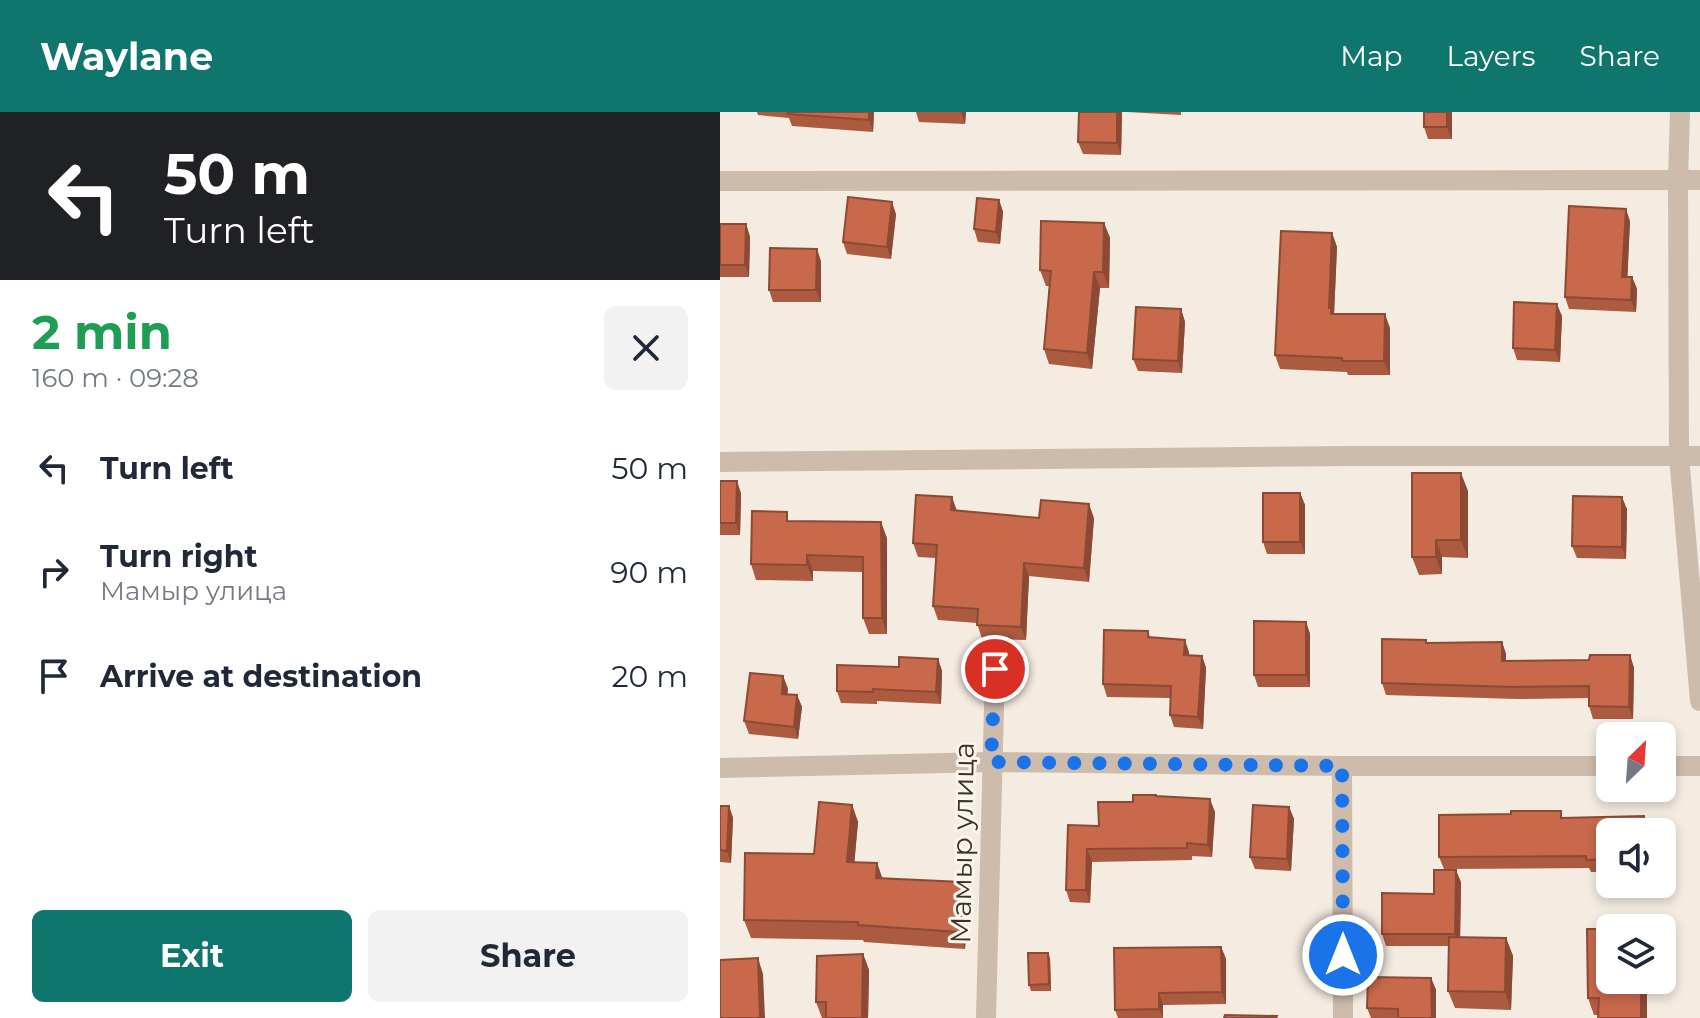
<!DOCTYPE html>
<meta charset="utf-8">
<style>
:root{--surface:#fff;--page:#f2f2f3;--text:#1f2937;--muted:#747a83;--accent:#0f766e}
body{margin:0;font-family:Montserrat,sans-serif;background:var(--page);color:var(--text);height:100vh;display:flex;flex-direction:column;font-size:30px;white-space:nowrap}
*{box-sizing:border-box;margin:0}
p{font-size:26px;color:var(--muted)}
.icon{flex:none;width:44px;height:44px;fill:none;stroke:currentColor;stroke-width:2;stroke-linecap:round;stroke-linejoin:round}
.map{position:relative;flex:1;overflow:hidden}
.details{display:flex;flex-direction:column;background:var(--surface);width:720px}
.details>*{flex:none}
.top-card{background:#202124;color:#fff;overflow:hidden}
.needle{width:52px;rotate:25deg}
.tools{position:absolute;left:876px;top:610px;display:grid;gap:16px}
.tools a{display:grid;place-items:center;width:80px;height:80px;border-radius:12px;background:var(--surface);box-shadow:0 4px 12px #0003;font-size:40px}
.pin{position:absolute;display:grid;place-items:center;width:68px;height:68px;color:#fff;margin:-34px;border:4px solid #fff;border-radius:50%;box-shadow:0 2px 8px #0007}
.me{position:absolute;width:88px;margin:-44px;rotate:0deg;stroke-linejoin:round;filter:drop-shadow(0 0 6px #0008)}
.turn{display:flex;align-items:center;gap:28px;height:168px;padding:0 32px;font-size:36px}
.turn .icon{width:104px;height:104px;stroke-width:2.5}
.turn b{display:block;font-size:56px;line-height:68px}
.round{display:grid;place-items:center;flex:none;width:84px;height:84px;border-radius:12px;background:var(--page)}
.head{display:flex;align-items:center;justify-content:space-between;height:136px;padding:0 32px}
h1{font-size:48px;font-weight:700;line-height:60px;color:#1e9e55}
.action{display:flex;gap:16px;margin-top:auto;padding:16px 32px}
.action a{flex:1;height:92px;border-radius:12px;background:var(--accent);color:#fff;font-size:32px;font-weight:700;line-height:92px;text-align:center}
.action a+a{background:var(--page);color:var(--text)}
ul{padding:0;list-style:none}
li{display:flex;align-items:center;gap:24px;height:104px;padding:0 32px}
li div{flex:1}
li b{display:block;font-size:30px}
li em{font-style:normal}
header{display:flex;align-items:center;gap:48px;box-sizing:border-box;height:112px;padding:0 40px;background:var(--accent);color:#fff}
header strong{font-size:38px}
nav{display:flex;gap:44px;margin-inline-start:auto;font-size:28px}
main{display:flex;flex:1;min-height:0}
.map>svg:first-child{display:block}
</style>
<header>
<strong>Waylane</strong>
<nav><a>Map</a><a>Layers</a><a>Share</a></nav>
</header>
<main>
<section class="details">
<div class="top-card">
<div class="turn"><svg class="icon" aria-label="left" viewBox="0 0 24 24"><path d="M17 20v-9H6M10 6l-5 5 5 5"/></svg><div><b>50 m</b>Turn left</div></div>
</div>
<div class="head"><div><h1>2 min</h1><p>160 m · 09:28</p></div><a class="round"><svg class="icon" aria-label="close" viewBox="0 0 24 24"><path d="M6 6l12 12M18 6L6 18"/></svg></a></div>
<ul>
<li><svg class="icon" aria-label="left" viewBox="0 0 24 24"><path d="M17 20v-9H6M10 6l-5 5 5 5"/></svg><div><b>Turn left</b></div><em>50 m</em></li>
<li><svg class="icon" aria-label="right" viewBox="0 0 24 24"><path d="M7 20v-9h11M14 6l5 5-5 5"/></svg><div><b>Turn right</b><p>Мамыр улица</p></div><em>90 m</em></li>
<li><svg class="icon" aria-label="arrive" viewBox="0 0 24 24"><path d="M6 21V4h12l-3 4 3 4H6"/></svg><div><b>Arrive at destination</b></div><em>20 m</em></li>
</ul>
<div class="action"><a>Exit</a><a>Share</a></div>
</section>
<div class="map">
<svg width="980" height="906" viewBox="0 0 980 906">
<rect width="100%" height="100%" fill="#f4ebe1"/>
<g fill="none" stroke-linecap="round" stroke-linejoin="round">
<!-- minor -->
<g stroke="#cdbbac" stroke-width="20">
<path d="M 960,0 L 958,68 L 959,344 L 980,589"/>
<path d="M 0,69 L 980,68"/>
<path d="M 0,350 L 629,344 L 980,344"/>
<path d="M 622,654 L 623,906"/>
<path d="M 942,654 L 980,654"/>
<path d="M 0,656 L 271,650 L 622,654 L 890,654"/>
<path d="M 266,906 L 275,557"/>
</g>
</g>
<!-- wall -->
<g fill="#ac5a40">
<path d="M 37,0 L 154,0 L 153,20 L 72,14 L 69,6 L 38,3 Z"/>
<path d="M 196,0 L 246,0 L 245,12 L 199,10 Z"/>
<path d="M 359,0 L 402,0 L 401,43 L 363,42 L 358,30 Z"/>
<path d="M 407,0 L 461,0 L 461,3 Z"/>
<path d="M 732,0 L 732,27 L 708,27 L 704,15 Z"/>
<path d="M 279,88 L 283,100 L 280,132 L 258,130 L 254,117 Z"/>
<path d="M 176,102 L 171,147 L 127,142 L 123,130 Z"/>
<path d="M 910,109 L 907,165 L 912,165 L 917,177 L 916,200 L 849,197 L 845,185 Z"/>
<path d="M 384,111 L 390,126 L 389,176 L 380,176 L 372,257 L 329,252 L 324,237 L 329,174 L 326,174 L 320,158 Z"/>
<path d="M 0,112 L 26,112 L 30,125 L 29,165 L 0,165 Z"/>
<path d="M 612,121 L 617,135 L 614,202 L 670,216 L 670,263 L 628,263 L 627,260 L 560,257 L 555,243 Z"/>
<path d="M 101,149 L 101,190 L 53,190 L 49,178 Z"/>
<path d="M 461,197 L 465,210 L 462,261 L 418,259 L 413,247 Z"/>
<path d="M 842,204 L 840,250 L 797,248 L 793,236 Z"/>
<path d="M 0,369 L 21,381 L 20,423 L 0,423 Z"/>
<path d="M 748,379 L 748,446 L 722,445 L 722,462 L 699,463 L 692,445 Z"/>
<path d="M 580,381 L 585,393 L 585,442 L 547,442 L 543,430 Z"/>
<path d="M 907,397 L 906,447 L 857,446 L 852,434 Z"/>
<path d="M 237,399 L 319,406 L 374,406 L 369,470 L 309,464 L 306,528 L 262,527 L 257,511 L 218,508 L 213,494 L 216,446 L 198,445 L 193,431 Z"/>
<path d="M 70,409 L 167,426 L 167,522 L 149,522 L 143,506 L 143,460 L 93,459 L 93,469 L 36,468 L 31,452 Z"/>
<path d="M 586,510 L 590,522 L 590,575 L 538,575 L 534,563 Z"/>
<path d="M 428,519 L 430,525 L 469,540 L 469,544 L 482,544 L 486,556 L 483,617 L 454,615 L 450,603 L 451,586 L 387,585 L 383,572 Z"/>
<path d="M 782,530 L 786,542 L 786,549 L 869,548 L 910,543 L 914,556 L 913,607 L 873,607 L 869,594 L 869,586 L 797,587 L 666,583 L 662,571 L 707,531 Z"/>
<path d="M 218,547 L 222,559 L 221,592 L 157,589 L 157,592 L 121,591 L 117,579 L 179,555 Z"/>
<path d="M 63,564 L 68,577 L 67,582 L 77,583 L 82,595 L 78,627 L 29,622 L 24,609 Z"/>
<path d="M 436,684 L 495,700 L 492,745 L 472,744 L 472,748 L 372,750 L 370,791 L 350,790 L 346,778 L 379,714 L 413,690 Z"/>
<path d="M 132,693 L 138,710 L 134,750 L 157,751 L 162,766 L 248,788 L 245,837 L 144,830 L 143,828 L 31,826 L 24,808 L 94,742 Z"/>
<path d="M 0,694 L 9,694 L 13,706 L 11,751 L 0,750 Z"/>
<path d="M 569,695 L 574,707 L 571,759 L 535,757 L 530,745 Z"/>
<path d="M 843,706 L 928,717 L 890,720 L 890,760 L 871,760 L 869,756 L 724,757 L 719,745 Z"/>
<path d="M 741,770 L 740,825 L 786,826 L 793,844 L 791,898 L 735,896 L 728,879 L 729,834 L 666,834 L 662,822 L 714,782 Z"/>
<path d="M 501,835 L 506,847 L 506,892 L 443,893 L 443,906 L 398,906 L 395,898 Z"/>
<path d="M 328,841 L 330,847 L 331,879 L 311,879 L 309,873 Z"/>
<path d="M 143,842 L 149,858 L 148,906 L 102,906 L 96,890 Z"/>
<path d="M 711,866 L 716,878 L 716,906 L 651,906 L 647,896 Z"/>
<path d="M 890,868 L 927,868 L 927,906 L 878,906 L 879,903 L 874,903 L 868,886 Z"/>
</g>
<!-- shaded-wall -->
<g fill="#8c4a34">
<path d="M 149,0 L 154,0 L 153,20 L 149,8 Z"/>
<path d="M 241,0 L 246,0 L 245,12 Z"/>
<path d="M 397,0 L 402,0 L 401,43 L 397,31 Z"/>
<path d="M 727,0 L 732,0 L 732,27 L 727,15 Z"/>
<path d="M 279,88 L 283,100 L 280,132 L 276,120 Z"/>
<path d="M 172,90 L 176,102 L 171,147 L 167,135 Z"/>
<path d="M 906,97 L 910,109 L 907,177 L 902,165 Z"/>
<path d="M 384,111 L 390,126 L 389,176 L 383,160 Z"/>
<path d="M 26,112 L 30,125 L 29,165 L 25,153 Z"/>
<path d="M 612,121 L 617,135 L 614,204 L 617,211 L 609,196 Z"/>
<path d="M 97,137 L 101,149 L 101,190 L 96,178 Z"/>
<path d="M 374,160 L 380,176 L 372,257 L 367,241 Z"/>
<path d="M 912,165 L 917,177 L 916,200 L 911,188 Z"/>
<path d="M 837,192 L 842,204 L 840,250 L 835,238 Z"/>
<path d="M 461,197 L 465,210 L 462,261 L 458,249 Z"/>
<path d="M 665,202 L 670,216 L 670,263 L 664,249 Z"/>
<path d="M 741,361 L 748,379 L 748,446 L 741,428 Z"/>
<path d="M 17,369 L 21,381 L 20,423 L 16,411 Z"/>
<path d="M 580,381 L 585,393 L 585,442 L 580,430 Z"/>
<path d="M 232,385 L 237,399 L 231,398 Z"/>
<path d="M 902,385 L 907,397 L 906,447 L 902,435 Z"/>
<path d="M 369,392 L 374,406 L 369,470 L 364,456 Z"/>
<path d="M 161,410 L 167,426 L 167,522 L 162,506 Z"/>
<path d="M 716,428 L 722,445 L 722,462 L 716,445 Z"/>
<path d="M 87,443 L 93,459 L 93,469 L 87,453 Z"/>
<path d="M 304,451 L 309,464 L 306,528 L 301,515 Z"/>
<path d="M 586,510 L 590,522 L 590,575 L 586,563 Z"/>
<path d="M 465,528 L 469,540 L 468,555 L 464,543 Z"/>
<path d="M 782,530 L 786,542 L 786,561 L 782,549 Z"/>
<path d="M 910,543 L 914,556 L 913,607 L 909,595 Z"/>
<path d="M 482,544 L 486,556 L 483,617 L 478,605 Z"/>
<path d="M 218,547 L 222,559 L 221,592 L 216,580 Z"/>
<path d="M 63,564 L 68,577 L 66,594 L 62,582 Z"/>
<path d="M 77,583 L 82,595 L 78,627 L 74,615 Z"/>
<path d="M 490,687 L 495,700 L 492,745 L 488,733 Z"/>
<path d="M 132,693 L 138,710 L 133,767 L 127,750 Z"/>
<path d="M 9,694 L 13,706 L 11,751 L 7,739 Z"/>
<path d="M 569,695 L 574,707 L 571,759 L 567,747 Z"/>
<path d="M 924,704 L 928,717 L 928,720 L 924,720 Z"/>
<path d="M 367,737 L 372,750 L 370,791 L 366,778 Z"/>
<path d="M 157,751 L 163,768 L 156,766 Z"/>
<path d="M 736,758 L 741,770 L 740,834 L 735,822 Z"/>
<path d="M 242,770 L 248,788 L 245,837 L 239,820 Z"/>
<path d="M 786,826 L 793,844 L 791,898 L 785,880 Z"/>
<path d="M 501,835 L 506,847 L 506,892 L 502,880 Z"/>
<path d="M 328,841 L 330,847 L 331,879 L 329,872 Z"/>
<path d="M 143,842 L 149,858 L 148,906 L 142,906 Z"/>
<path d="M 38,846 L 43,862 L 45,906 L 40,906 Z"/>
<path d="M 711,866 L 716,878 L 716,906 L 712,906 Z"/>
<rect x="921" y="868" width="6" height="38"/>
<path d="M 439,881 L 443,893 L 443,906 L 439,897 Z"/>
</g>
<!-- building -->
<g fill="#c8694b" stroke="#8c4a34" stroke-width="2">
<path d="M 68,0 L 149,0 L 149,8 L 68,2 Z"/>
<path d="M 359,0 L 397,0 L 397,31 L 358,30 Z"/>
<rect x="704" y="0" width="23" height="15"/>
<path d="M 128,85 L 172,90 L 167,135 L 123,130 Z"/>
<path d="M 257,86 L 279,88 L 276,120 L 254,117 Z"/>
<path d="M 849,94 L 906,97 L 902,165 L 912,165 L 911,188 L 845,185 Z"/>
<path d="M 321,109 L 384,111 L 383,160 L 374,160 L 367,241 L 324,237 L 331,159 L 320,158 Z"/>
<path d="M 0,112 L 26,112 L 25,153 L 0,153 Z"/>
<path d="M 561,119 L 612,121 L 609,196 L 611,196 L 611,202 L 665,202 L 664,249 L 622,249 L 622,246 L 555,243 Z"/>
<path d="M 50,136 L 97,137 L 96,178 L 49,178 Z"/>
<path d="M 794,190 L 837,192 L 835,238 L 793,236 Z"/>
<path d="M 416,195 L 461,197 L 458,249 L 413,247 Z"/>
<path d="M 692,361 L 741,361 L 741,428 L 716,428 L 716,445 L 692,445 Z"/>
<path d="M 0,369 L 17,369 L 16,411 L 0,411 Z"/>
<rect x="543" y="381" width="37" height="49"/>
<path d="M 196,383 L 232,385 L 231,398 L 319,406 L 321,388 L 369,392 L 364,456 L 304,451 L 301,515 L 257,513 L 258,497 L 213,494 L 217,433 L 193,431 Z"/>
<path d="M 853,384 L 902,385 L 902,435 L 852,434 Z"/>
<path d="M 32,399 L 67,400 L 67,409 L 161,410 L 162,506 L 143,506 L 143,445 L 87,443 L 87,453 L 31,452 Z"/>
<path d="M 534,509 L 586,510 L 586,563 L 534,563 Z"/>
<path d="M 384,518 L 428,519 L 428,525 L 465,528 L 464,543 L 482,544 L 478,605 L 450,603 L 451,574 L 383,572 Z"/>
<path d="M 662,527 L 706,528 L 706,531 L 782,530 L 782,549 L 869,548 L 870,543 L 910,543 L 909,595 L 869,594 L 869,574 L 793,575 L 662,571 Z"/>
<path d="M 179,545 L 218,547 L 216,580 L 153,577 L 153,580 L 117,579 L 117,553 L 179,555 Z"/>
<path d="M 30,561 L 63,564 L 62,582 L 77,583 L 74,615 L 24,609 Z"/>
<path d="M 413,683 L 436,683 L 436,684 L 490,687 L 488,733 L 467,731 L 467,736 L 367,737 L 366,778 L 346,778 L 348,713 L 379,714 L 378,690 L 413,690 Z"/>
<path d="M 99,690 L 132,693 L 127,750 L 157,751 L 156,766 L 242,770 L 239,820 L 138,813 L 138,810 L 24,808 L 25,741 L 94,742 Z"/>
<path d="M 533,693 L 569,695 L 567,747 L 530,745 Z"/>
<path d="M 0,694 L 9,694 L 7,739 L 0,738 Z"/>
<path d="M 791,699 L 841,699 L 841,706 L 924,704 L 924,720 L 890,720 L 890,747 L 866,748 L 866,744 L 719,745 L 719,703 L 791,702 Z"/>
<path d="M 714,758 L 736,758 L 735,822 L 662,822 L 662,781 L 714,782 Z"/>
<path d="M 867,817 L 890,817 L 890,868 L 921,868 L 921,906 L 878,906 L 879,886 L 868,886 Z"/>
<path d="M 729,825 L 786,826 L 785,880 L 728,879 Z"/>
<path d="M 501,835 L 502,880 L 439,881 L 439,897 L 395,898 L 394,836 Z"/>
<path d="M 308,841 L 328,841 L 329,872 L 309,873 Z"/>
<path d="M 143,842 L 142,906 L 106,906 L 106,890 L 96,890 L 97,844 Z"/>
<path d="M 38,846 L 40,906 L 0,906 L 0,848 Z"/>
<path d="M 648,865 L 711,866 L 712,906 L 678,906 L 678,897 L 647,896 Z"/>
<path d="M 505,903 L 557,904 L 556,906 L 504,906 Z"/>
</g>
<g fill="none" stroke-linecap="round" stroke-linejoin="round">
<!-- route -->
<path stroke="#1a73e8" stroke-width="14" stroke-dasharray="0 25.2" d="M 275,557 L 271,650 L 622,654 L 623,843"/>
</g>
<g text-anchor="middle" dominant-baseline="central" stroke-width="6" stroke-linejoin="round" paint-order="stroke">
<!-- street labels -->
<g font-size="28" fill="#3b302b" stroke="#fbf5ee">
<text transform="translate(242 731) rotate(-89)">Мамыр улица</text>
</g>
</g>
</svg>
<div class="tools">
<a><svg class="needle" viewBox="-14 -14 28 28"><path d="M0-13l5 13h-10z" fill="#e53935"/><path d="M0 13l5-13h-10z" fill="#747a83"/></svg></a>
<a><svg class="icon" aria-label="sound" viewBox="0 0 24 24"><path d="M4 9h4l5-4v14l-5-4H4zM17 9q2 3 0 6"/></svg></a>
<a><svg class="icon" aria-label="layers" viewBox="0 0 24 24"><path d="M12 4l9 5-9 5-9-5zM3 14l9 5 9-5"/></svg></a>
</div>
<div class="pin" style="left:275px;top:557px;background:#d93025"><svg class="icon" aria-label="arrive" viewBox="0 0 24 24"><path d="M6 21V4h12l-3 4 3 4H6"/></svg></div>
<svg class="me" style="left:623px;top:843px" viewBox="-20 -20 40 40"><circle r="17" fill="#1a73e8" stroke="#fff" stroke-width="3"/><path d="M0-11L8 9 0 5-8 9z" fill="#fff"/></svg>
</div>
</main>
